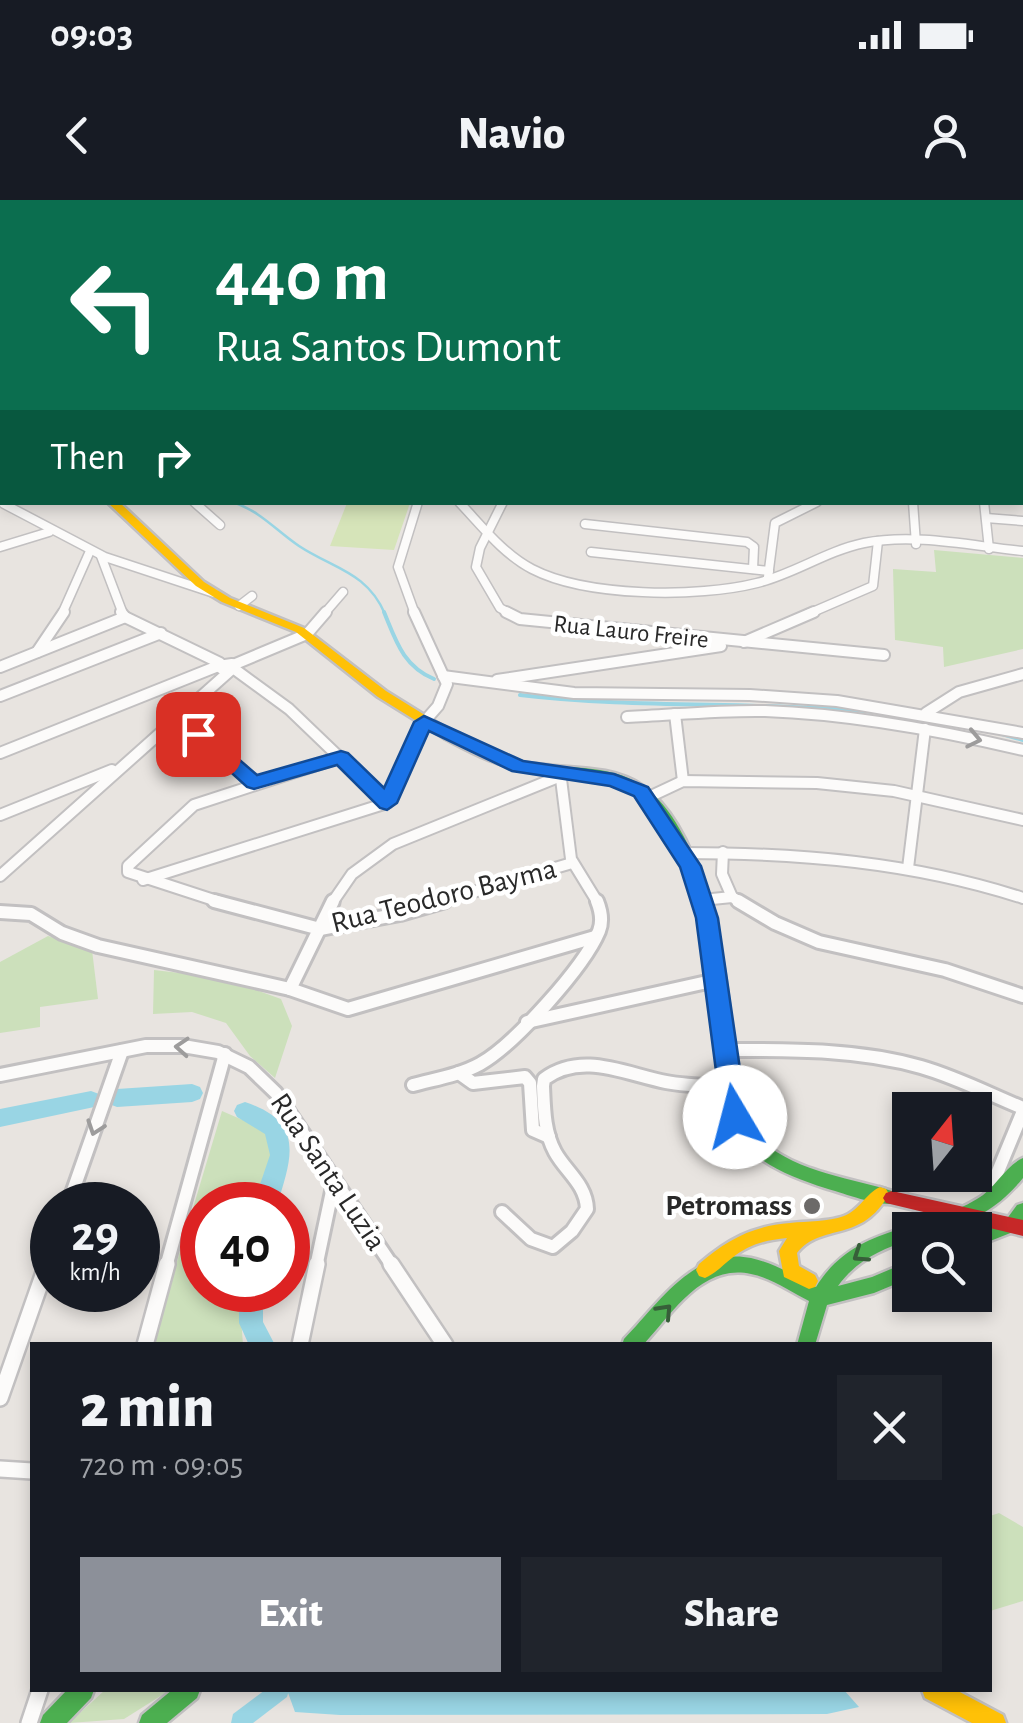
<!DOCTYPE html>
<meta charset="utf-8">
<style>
:root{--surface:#171b24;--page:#20242c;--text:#f1f3f6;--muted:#9ea1a6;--accent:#8c9099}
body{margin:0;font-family:"Alegreya Sans",sans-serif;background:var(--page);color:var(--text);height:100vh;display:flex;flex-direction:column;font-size:38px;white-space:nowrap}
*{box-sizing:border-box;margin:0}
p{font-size:32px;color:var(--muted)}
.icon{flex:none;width:55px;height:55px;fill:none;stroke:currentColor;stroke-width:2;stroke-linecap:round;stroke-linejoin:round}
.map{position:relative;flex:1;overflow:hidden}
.side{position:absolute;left:30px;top:1142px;width:962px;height:350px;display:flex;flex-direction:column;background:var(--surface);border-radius:0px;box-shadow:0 5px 15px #0003}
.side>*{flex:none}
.hud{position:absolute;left:0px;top:0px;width:1025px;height:305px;box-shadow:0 5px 15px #0003;background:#0b6e4f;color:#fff;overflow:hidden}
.needle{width:65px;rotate:17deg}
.fabs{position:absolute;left:892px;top:892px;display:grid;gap:20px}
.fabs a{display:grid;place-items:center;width:100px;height:100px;border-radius:0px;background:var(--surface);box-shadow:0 5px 15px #0003;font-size:50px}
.speed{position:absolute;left:30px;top:982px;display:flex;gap:20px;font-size:50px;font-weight:700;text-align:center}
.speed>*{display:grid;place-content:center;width:130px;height:130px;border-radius:50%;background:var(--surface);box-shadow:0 5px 15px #0003;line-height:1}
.speed small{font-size:25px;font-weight:400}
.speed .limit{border:15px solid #d22;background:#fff;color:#111}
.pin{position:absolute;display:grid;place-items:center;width:85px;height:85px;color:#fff;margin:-42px;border-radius:20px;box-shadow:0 5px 15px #0006}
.me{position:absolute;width:110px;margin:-55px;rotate:352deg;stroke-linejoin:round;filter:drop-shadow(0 0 8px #0008)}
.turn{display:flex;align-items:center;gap:35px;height:210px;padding:0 50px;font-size:45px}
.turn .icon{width:130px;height:130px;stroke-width:2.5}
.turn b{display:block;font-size:70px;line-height:85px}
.then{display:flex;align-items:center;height:95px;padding:0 50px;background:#0003;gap:20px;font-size:38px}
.round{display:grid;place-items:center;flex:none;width:105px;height:105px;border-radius:0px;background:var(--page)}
.head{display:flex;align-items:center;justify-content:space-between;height:170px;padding:0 50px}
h1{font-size:60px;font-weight:800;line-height:75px}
.primary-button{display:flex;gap:20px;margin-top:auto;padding:20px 50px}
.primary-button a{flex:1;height:115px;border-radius:0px;background:var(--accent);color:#fff;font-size:40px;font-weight:800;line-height:115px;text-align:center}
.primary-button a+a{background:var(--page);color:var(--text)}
.status{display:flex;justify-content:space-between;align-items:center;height:70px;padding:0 50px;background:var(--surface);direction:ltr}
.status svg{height:28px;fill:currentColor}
header{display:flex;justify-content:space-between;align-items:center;height:130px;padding:0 50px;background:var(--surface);font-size:45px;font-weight:800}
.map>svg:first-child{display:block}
</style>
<div class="status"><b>09:03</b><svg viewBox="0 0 49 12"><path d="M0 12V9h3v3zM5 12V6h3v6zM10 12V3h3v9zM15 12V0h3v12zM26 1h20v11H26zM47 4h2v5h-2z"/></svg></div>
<header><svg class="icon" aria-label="back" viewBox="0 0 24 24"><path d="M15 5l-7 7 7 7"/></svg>Navio<svg class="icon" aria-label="person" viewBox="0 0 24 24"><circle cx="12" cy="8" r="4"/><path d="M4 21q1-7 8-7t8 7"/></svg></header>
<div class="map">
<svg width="1023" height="1523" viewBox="0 0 1023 1523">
<rect width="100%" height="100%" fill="#e8e4e0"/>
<!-- green -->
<g fill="#cce0bb">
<path d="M 934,350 L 1023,358 L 1023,449 L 944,467 L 943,447 L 895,440 L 893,369 L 936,372 Z"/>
<path d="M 48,736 L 92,750 L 98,799 L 40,807 L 40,827 L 0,833 L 0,762 Z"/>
<path d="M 154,770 L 223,778 L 281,799 L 292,826 L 275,878 L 250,856 L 226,823 L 192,812 L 153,814 Z"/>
<path d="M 222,911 L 266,930 L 277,953 L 260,1005 L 202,1005 L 202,1090 L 239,1090 L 243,1145 L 152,1145 Z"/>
<path d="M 999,1313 L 1023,1327 L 1023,1401 L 990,1411 L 990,1316 Z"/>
<path d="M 105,1490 L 170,1490 L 124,1519 L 69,1523 Z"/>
</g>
<!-- pitch -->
<path fill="#d6e4b9" d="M 347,303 L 410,303 L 394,350 L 330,346 Z"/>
<!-- water -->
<path fill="#99d5e4" d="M 287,1490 L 844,1490 L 859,1507 L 827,1514 L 340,1515 L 295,1512 Z"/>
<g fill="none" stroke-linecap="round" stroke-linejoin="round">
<!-- stream-far1 -->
<path stroke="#99d5e4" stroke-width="2.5" d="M 233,302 C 263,313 274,329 299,346 C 334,369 367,372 385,414"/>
<!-- stream -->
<g stroke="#99d5e4" stroke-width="4">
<path d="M 384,412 C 396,441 403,466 434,479"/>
<path d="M 520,495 C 637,509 756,501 874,512"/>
<path d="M 1002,534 L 1023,540"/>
</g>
<!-- canal -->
<path fill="#99d5e4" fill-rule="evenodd" d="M 265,1490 L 289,1490 L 287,1497 L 253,1523 L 231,1523 L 233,1514 Z"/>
<!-- river -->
<g fill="#99d5e4" fill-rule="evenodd">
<path d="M 192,884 L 200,887 L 203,893 L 200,899 L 192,902 L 117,907 L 109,904 L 106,898 L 109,892 L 117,889 Z"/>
<path d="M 91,891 L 99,894 L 102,900 L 99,906 L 0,927 L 0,909 Z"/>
<path d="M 245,902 C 305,922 292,957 277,1005 L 253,1005 L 270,955 L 265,934 L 237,917 L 234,911 L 237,905 Z"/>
<path d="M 239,1090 L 263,1090 L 263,1122 L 275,1145 L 249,1145 L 239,1123 Z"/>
</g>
<defs>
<g id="street-far4">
<path d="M 732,0 L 742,2"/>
<path d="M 829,0 L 837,2"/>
<path d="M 865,0 L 872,2"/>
<path d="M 31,2 L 35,0"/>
<path d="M 258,2 L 281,0"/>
<path d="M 591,2 L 609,0"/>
<path d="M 768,2 L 772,0"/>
</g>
<g id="street-far3">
<path d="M 194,302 L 220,325"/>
<path d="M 459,302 C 481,325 503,354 532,369 C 586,397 698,398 757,383 C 794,374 826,351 864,343 C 915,333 972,346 1023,351"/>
<path d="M 503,302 L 480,348 L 476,367 L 500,408 L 511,414"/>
<path d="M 913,302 L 916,344"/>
<path d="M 984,302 L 989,349"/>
<path d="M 4,304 L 105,357 L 214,393"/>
<path d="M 986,318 L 1023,321"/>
<path d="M 585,324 L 747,342 L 754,347 L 753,369"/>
<path d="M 0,347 L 49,332"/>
<path d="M 591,352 L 769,371"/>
<path d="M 101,356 L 123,414"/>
<path d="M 768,377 L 775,323 L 817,302"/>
<path d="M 239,406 L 252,396"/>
<path d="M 62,414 L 90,351"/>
<path d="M 324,414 L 343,392"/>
<path d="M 415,414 L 398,367 L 418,302"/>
<path d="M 808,414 L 873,386 L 878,341"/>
</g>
<g id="street-far2">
<path d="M 506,412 L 520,419 L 884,455"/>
<path d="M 125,417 L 220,463"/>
<path d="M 744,442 L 814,412"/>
<path d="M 37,452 L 64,412"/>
<path d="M 233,465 L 307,434 L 326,412"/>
<path d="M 0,467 L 125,417 L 121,412"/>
<path d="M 233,468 L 289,509 L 387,603"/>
<path d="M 443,476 L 574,493 L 750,495 L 837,501 L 1023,533"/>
<path d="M 497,480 L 721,446"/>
<path d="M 0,496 L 161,433"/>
<path d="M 926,513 L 959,492 L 1023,474"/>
<path d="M 675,514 L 683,581"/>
<path d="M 627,517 C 673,515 719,510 765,511 C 852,514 938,530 1023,550"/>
<path d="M 169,525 L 211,542 L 254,583"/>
<path d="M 0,553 L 218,466"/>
<path d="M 561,579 L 571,659 L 598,703"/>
<path d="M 649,597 L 683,581 L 817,583 L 894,591 L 1023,620"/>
<path d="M 387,603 L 424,522 L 438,506 L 447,484 L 414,412"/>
<path d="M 0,615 L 112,570"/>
<path d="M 723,652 L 722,674 L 732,697"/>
<path d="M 684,653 C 800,653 912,662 1023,698"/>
<path d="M 908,668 L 925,529"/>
<path d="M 0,676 L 232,469 L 232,464 L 218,466 L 225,471"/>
<path d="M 143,680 L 387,603"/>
<path d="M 702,700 L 732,697 L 742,703"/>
<path d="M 223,703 L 128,672 L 128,666 L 194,605 L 341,557"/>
<path d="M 332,703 L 352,674 L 393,644 L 563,575"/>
<path d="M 436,703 L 572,663"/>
</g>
<g id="street-far1">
<path d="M 214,701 L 320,729 L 400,714 L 445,701"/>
<path d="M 738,701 L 775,723 L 819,742 L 945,770 L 1023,796"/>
<path d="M 0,712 L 31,714 L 62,733 L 98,746 L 290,789 L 348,809 L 595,737"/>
<path d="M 290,789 L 333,701"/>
<path d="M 527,822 L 716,780"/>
<path d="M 725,850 C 790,850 857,849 921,867 C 956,877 989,894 1023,908"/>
<path d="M 459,873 L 473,883 L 525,877 L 530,883 L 533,930 L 549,937"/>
<path d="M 0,875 L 146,846 L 183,846 L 218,852 L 249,867 L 276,893 L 393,1067"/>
<path d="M 413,885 C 435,879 460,875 480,864 C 514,845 584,767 599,731 C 603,721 601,711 597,701"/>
<path d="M 994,981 L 1023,911"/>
<path d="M 68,1005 L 122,851"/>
<path d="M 502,1012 L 531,1039 L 553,1047 L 572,1031 L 587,1009 C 586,984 566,972 555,952 C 544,932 544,908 543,886 L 544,879 C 582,851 625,874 666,882 C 687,886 709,886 730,887"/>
<path d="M 46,1067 L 52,1049"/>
<path d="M 166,1067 L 225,854"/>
<path d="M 316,1067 L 334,982"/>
</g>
<g id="street">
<path d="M 391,1064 L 445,1145"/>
<path d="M 145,1145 L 167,1064"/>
<path d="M 300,1145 L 317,1064"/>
<path d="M 0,1198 L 47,1064"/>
<path d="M 0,1269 L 32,1271"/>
<path d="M 29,1523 L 40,1490"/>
</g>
<g id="fast">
<path d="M 2,138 L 2,145 L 0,146 L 0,139 Z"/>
<path d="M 448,531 C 472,540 493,554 518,561 C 558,571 607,561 643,586 C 701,627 723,748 730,814 C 733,853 729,908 759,938 C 796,974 852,977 898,993 L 901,998 L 898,1003 C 881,1008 843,993 825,988 C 797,979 765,967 745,945 C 714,911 718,856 714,814 C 708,746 694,651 644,601 C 612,569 561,578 521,570 C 493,564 468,551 444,538 L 444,532 Z"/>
<path d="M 1023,958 L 1023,978 C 992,1016 958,1030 910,1030 L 910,1040 C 881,1049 856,1061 838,1086 L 872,1077 L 910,1061 L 910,1078 L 874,1093 L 827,1105 L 815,1145 L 797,1145 L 809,1101 C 791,1092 772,1078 751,1074 C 702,1063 672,1114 643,1145 L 622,1145 L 624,1139 C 658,1104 695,1046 751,1058 C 774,1063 796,1076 816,1087 C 855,1024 921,1033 977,999 C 995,989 1005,966 1023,958 Z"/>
<path d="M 1023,1003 L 1023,1024 L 1018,1030 L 975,1047 L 975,1031 L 1006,1020 L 1017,1005 Z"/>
<path d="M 67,1490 L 94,1490 L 91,1498 L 67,1523 L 40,1523 L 43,1515 Z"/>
<path d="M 172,1490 L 200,1490 L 197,1498 L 167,1523 L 139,1523 L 142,1515 Z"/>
</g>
<g id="slow">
<rect x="0" y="23" width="2" height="5"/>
<path d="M 107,302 L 119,302 L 204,382 L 230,398 L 304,428 L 386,491 L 452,532 L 452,538 L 444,538 L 378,497 L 296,432 L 222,402 L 196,386 Z"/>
<path d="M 880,987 L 886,989 L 889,994 C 861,1044 822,1022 797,1053 L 799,1066 L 815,1075 L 818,1081 L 815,1087 L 809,1089 L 784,1077 L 779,1051 L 787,1038 C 766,1040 749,1044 732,1058 C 723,1065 716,1073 705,1078 L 699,1076 L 696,1070 L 699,1064 C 727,1040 752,1026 790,1023 C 808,1021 828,1022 844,1016 C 860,1010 866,993 880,987 Z"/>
<path d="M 922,1490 L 956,1490 L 1003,1515 L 1006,1523 L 972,1523 L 925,1498 Z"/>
</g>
<g id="jam">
<rect x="0" y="50" width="2" height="9"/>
<path d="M 0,274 L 2,275 L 2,282 L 0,282 Z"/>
<path d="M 892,991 L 1023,1020 L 1023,1036 L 886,1003 L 883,998 L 886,993 Z"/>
</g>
</defs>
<!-- street-far4 casing -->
<use href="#street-far4" stroke="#c2c0c1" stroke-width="9"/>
<!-- street-far3 casing -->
<use href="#street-far3" stroke="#c2c0c1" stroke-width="11"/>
<!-- street-far2 casing -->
<use href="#street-far2" stroke="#c2c0c1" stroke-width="14"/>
<!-- street-far1 casing -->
<use href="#street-far1" stroke="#c2c0c1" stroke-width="18"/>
<!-- street casing -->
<use href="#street" stroke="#c2c0c1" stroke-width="20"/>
<!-- fast casing -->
<use href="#fast" stroke="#c2c0c1" stroke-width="5"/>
<!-- slow casing -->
<use href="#slow" stroke="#c2c0c1" stroke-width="5"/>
<!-- jam casing -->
<use href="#jam" stroke="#c2c0c1" stroke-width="5"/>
<!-- street-far4 -->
<use href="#street-far4" stroke="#fcfbfa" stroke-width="6"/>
<!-- street-far3 -->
<use href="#street-far3" stroke="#fcfbfa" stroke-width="8"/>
<!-- street-far2 -->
<use href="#street-far2" stroke="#fcfbfa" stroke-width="10"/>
<!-- street-far1 -->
<use href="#street-far1" stroke="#fcfbfa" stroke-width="12"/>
<!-- street -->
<use href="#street" stroke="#fcfbfa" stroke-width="15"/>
<!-- fast -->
<use href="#fast" fill="#4caf50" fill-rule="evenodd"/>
<!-- slow -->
<use href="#slow" fill="#ffc107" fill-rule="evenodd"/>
<!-- jam -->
<use href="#jam" fill="#c62828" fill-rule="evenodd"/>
</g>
<!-- one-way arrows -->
<defs><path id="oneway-chevron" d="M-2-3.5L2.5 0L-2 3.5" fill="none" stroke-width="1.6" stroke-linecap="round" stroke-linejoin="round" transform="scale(2.5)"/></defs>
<g stroke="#9d9c9c">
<use href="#oneway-chevron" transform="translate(974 539) rotate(12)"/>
<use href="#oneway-chevron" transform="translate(182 847) rotate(-176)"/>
<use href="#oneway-chevron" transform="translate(95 928) rotate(109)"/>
</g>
<g stroke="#375f39">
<use href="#oneway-chevron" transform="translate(860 1055) rotate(146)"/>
<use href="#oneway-chevron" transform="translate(665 1111) rotate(-47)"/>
</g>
<!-- route -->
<path fill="#1a73e8" stroke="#114b97" stroke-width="2.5" d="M 424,516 L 523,561 L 614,574 L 648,587 L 701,666 L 718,718 L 747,917 L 744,924 L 726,924 L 722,917 L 696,718 L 680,667 L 634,596 L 610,586 L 512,571 L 429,531 L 397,603 L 387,610 L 380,608 L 337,565 L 254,589 L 247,587 L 189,534 L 191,530 L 205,530 L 257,575 L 341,551 L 348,553 L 384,588 L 414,522 Z"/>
<!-- markers -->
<circle fill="#6c6a69" stroke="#fff" stroke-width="4" cx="812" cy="1006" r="10"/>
<g text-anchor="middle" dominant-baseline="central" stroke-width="9" stroke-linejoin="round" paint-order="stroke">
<!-- far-street labels -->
<g font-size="25" fill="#292929" stroke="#fff">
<text transform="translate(631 432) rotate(6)">Rua Lauro Freire</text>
</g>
<!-- street labels -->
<g font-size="30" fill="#292929" stroke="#fff">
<text transform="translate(444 696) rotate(-14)">Rua Teodoro Bayma</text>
<text transform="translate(328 972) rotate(56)">Rua Santa Luzia</text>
</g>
<!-- poi labels -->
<g font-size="30" font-weight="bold" fill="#292929" stroke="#fff" text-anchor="end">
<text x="792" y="1006">Petromass</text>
</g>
</g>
</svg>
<div class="fabs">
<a><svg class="needle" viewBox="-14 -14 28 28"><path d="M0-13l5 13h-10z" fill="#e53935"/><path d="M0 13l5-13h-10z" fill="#9ea1a6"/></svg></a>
<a><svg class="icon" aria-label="search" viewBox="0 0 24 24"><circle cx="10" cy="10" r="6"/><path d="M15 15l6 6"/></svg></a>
</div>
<div class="speed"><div>29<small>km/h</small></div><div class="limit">40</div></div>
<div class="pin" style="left:198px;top:534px;background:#d93025"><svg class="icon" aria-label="arrive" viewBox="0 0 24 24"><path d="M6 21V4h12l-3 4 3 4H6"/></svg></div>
<svg class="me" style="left:735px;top:917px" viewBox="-20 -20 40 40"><circle r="19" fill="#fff"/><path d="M0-13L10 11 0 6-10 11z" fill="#1a73e8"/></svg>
<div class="hud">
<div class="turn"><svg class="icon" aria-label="left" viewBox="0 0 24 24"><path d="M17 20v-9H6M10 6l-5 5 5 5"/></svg><div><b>440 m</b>Rua Santos Dumont</div></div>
<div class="then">Then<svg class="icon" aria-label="right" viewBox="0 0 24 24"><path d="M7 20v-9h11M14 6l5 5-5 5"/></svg></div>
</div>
<section class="side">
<div class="head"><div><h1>2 min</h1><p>720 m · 09:05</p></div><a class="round"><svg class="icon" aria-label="close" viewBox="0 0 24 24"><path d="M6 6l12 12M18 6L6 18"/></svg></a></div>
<div class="primary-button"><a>Exit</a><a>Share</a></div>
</section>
</div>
